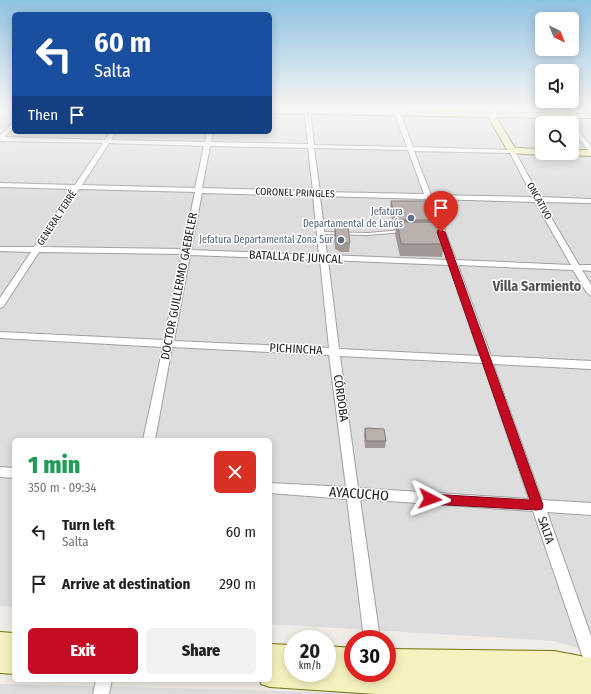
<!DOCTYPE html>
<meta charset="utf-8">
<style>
:root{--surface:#fff;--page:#f2f2f2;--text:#202124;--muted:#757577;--accent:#c50b22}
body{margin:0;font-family:"Fira Sans Condensed",sans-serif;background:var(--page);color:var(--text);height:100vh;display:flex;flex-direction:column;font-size:15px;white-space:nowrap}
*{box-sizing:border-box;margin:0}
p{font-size:13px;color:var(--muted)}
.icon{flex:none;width:22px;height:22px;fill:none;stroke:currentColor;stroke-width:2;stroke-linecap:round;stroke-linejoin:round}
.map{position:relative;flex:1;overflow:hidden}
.side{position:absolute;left:12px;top:438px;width:260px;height:244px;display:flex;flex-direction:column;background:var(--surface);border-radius:6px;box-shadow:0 2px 10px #0003}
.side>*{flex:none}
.hud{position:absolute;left:12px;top:12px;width:260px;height:122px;border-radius:6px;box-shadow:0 2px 10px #0003;background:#1a4fa0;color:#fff;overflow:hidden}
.needle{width:26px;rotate:137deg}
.buttons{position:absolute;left:535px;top:12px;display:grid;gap:8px}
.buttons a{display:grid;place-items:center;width:44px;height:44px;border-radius:6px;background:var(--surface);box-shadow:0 2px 10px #0003;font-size:20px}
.speed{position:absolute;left:284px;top:630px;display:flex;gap:8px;font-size:20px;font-weight:700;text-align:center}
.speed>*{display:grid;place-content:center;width:52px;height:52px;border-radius:50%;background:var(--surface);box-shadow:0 2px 10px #0003;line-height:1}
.speed small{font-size:10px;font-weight:400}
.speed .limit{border:6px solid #d22;background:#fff;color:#111}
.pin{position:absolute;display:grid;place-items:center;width:34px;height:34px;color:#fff;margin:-41px -17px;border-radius:50% 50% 50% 0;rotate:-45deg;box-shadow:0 0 4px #0007}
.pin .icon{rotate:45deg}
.me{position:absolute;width:44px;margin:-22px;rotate:94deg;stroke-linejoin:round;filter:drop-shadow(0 0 3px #0008)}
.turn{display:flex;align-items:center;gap:14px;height:84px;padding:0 16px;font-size:18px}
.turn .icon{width:52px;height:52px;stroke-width:2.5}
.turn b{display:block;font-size:28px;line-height:34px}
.then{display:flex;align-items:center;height:38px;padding:0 16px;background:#0003;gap:8px;font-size:15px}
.round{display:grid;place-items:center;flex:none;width:42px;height:42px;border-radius:6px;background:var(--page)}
.overview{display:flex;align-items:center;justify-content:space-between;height:68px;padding:0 16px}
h1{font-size:24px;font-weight:800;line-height:30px;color:#1e9e55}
.primary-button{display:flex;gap:8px;margin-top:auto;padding:8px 16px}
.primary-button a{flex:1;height:46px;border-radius:6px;background:var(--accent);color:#fff;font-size:16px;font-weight:800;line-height:46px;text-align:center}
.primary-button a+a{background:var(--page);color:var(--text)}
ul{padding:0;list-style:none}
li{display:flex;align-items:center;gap:12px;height:52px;padding:0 16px}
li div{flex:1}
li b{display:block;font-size:15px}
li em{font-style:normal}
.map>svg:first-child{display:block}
</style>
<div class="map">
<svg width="591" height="694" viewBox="0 0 591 694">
<rect width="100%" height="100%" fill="#f0ece8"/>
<!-- residential -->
<g fill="#deddde" fill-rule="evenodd">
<path d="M 0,109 L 14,109 L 14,132 L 270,132 L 270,109 L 591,109 L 591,652 L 554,641 L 270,624 L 270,440 L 14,440 L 14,607 L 0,606 ZM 542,123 L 572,123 L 572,153 L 542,153 Z"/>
<path d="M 0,684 L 405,694 L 0,694 Z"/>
</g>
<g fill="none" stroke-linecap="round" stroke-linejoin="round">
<defs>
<path id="service" d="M 402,230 L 404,231 L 403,232 L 368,235 L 321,234 L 319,233 L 321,232 L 368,233 Z"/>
<g id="minor">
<path d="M 304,109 L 310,109 L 314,145 L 407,147 L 393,109 L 399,109 L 413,147 L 514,150 L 540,197 L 591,199 L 591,203 L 542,202 L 579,265 L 591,265 L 591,271 L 582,270 L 591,285 L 591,296 L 587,293 L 573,270 L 458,265 L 491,356 L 591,361 L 591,369 L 493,364 L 542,500 L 591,503 L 591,515 L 547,512 L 591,636 L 591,666 L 585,664 L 583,658 L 533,511 L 360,499 L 380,639 L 364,639 L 347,499 L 270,493 L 270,483 L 346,487 L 329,355 L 172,347 L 155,440 L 143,440 L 163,347 L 0,338 L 0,332 L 164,340 L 182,254 L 39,252 L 3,307 L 0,308 L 0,298 L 31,252 L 0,251 L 0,247 L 34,247 L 72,189 L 0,187 L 0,183 L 75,185 L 103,143 L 0,141 L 0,135 L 12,124 L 14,123 L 14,128 L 4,137 L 105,140 L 110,132 L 116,132 L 111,140 L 205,142 L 207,132 L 213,132 L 211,142 L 308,144 ZM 109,143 L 204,146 L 195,188 L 82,185 ZM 210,146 L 308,148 L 313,191 L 202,188 ZM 314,148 L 408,150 L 424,194 L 320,192 ZM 414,151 L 510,153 L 533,197 L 431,195 ZM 79,189 L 195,192 L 183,249 L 42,247 ZM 202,193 L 313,196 L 319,255 L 191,250 ZM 320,196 L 426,199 L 448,260 L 327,255 ZM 433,199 L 535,202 L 571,265 L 456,260 ZM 190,255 L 320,260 L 329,348 L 174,341 ZM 328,260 L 449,265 L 480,356 L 339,349 ZM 340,356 L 483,363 L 529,499 L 358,488 Z"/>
<path d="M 484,109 L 490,109 L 494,115 L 493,116 L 489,116 Z"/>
<path d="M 555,109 L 561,109 L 572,122 L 572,124 L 567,123 Z"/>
<path d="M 572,124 L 591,146 L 591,152 L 589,151 L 572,130 Z"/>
<path d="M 0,467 L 14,468 L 14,478 L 0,477 Z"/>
<path d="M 96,680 L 112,680 L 109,694 L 93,694 Z"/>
</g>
<g id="secondary">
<path d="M 270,109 L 591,114 L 591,118 L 496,117 L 515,148 L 542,149 L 542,153 L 546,153 L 542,155 L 509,153 L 488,117 L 270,113 Z"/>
<path d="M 572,150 L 591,150 L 591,156 L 569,155 L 567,153 L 572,153 Z"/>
<path d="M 0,632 L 14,633 L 14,674 L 0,673 Z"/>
<path d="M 270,644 L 293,645 L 293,673 L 327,673 L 327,646 L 353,648 L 353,673 L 387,673 L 387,649 L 554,651 L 591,658 L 591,694 L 376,694 L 270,687 L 261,684 L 260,680 L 270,680 Z"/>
</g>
</defs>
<!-- service casing -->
<use href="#service" stroke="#a1a1a1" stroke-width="2"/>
<!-- minor casing -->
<use href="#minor" stroke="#a1a1a1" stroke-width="2"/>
<!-- secondary casing -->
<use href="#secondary" stroke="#74720b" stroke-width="2"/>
<!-- service -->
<use href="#service" fill="#fff" fill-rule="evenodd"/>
<!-- minor -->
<use href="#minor" fill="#fff" fill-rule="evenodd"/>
<!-- secondary -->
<use href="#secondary" fill="#f6f2bf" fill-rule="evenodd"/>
</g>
<!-- wall -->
<g fill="#a09895">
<path d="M 391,201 L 434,220 L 433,222 L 444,244 L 442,257 L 400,256 L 395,234 L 396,229 L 394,229 L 390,210 Z"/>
<path d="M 335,227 L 350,243 L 349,252 L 341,252 L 335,249 L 334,236 Z"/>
<path d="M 365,428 L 386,441 L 385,448 L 365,448 L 364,435 Z"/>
</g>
<!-- building -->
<g fill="#bab1ad" stroke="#827c79">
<path d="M 391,201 L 429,201 L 434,220 L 395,220 Z"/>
<path d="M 397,222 L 437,222 L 444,244 L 401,244 Z"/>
<path d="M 335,227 L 348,227 L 350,243 L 342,243 L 336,239 Z"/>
<path d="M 365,428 L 384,429 L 386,441 L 366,441 Z"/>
</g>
<!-- sky -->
<linearGradient id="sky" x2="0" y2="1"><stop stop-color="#8fc2e3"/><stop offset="0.53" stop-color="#f8f6f5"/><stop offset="1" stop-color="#f8f6f5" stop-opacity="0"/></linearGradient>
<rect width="591" height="206" fill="url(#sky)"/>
<!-- route -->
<path fill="#c50b22" stroke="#800716" d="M 438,230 L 441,230 L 445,232 L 543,505 L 542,509 L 537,510 L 430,504 L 426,502 L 424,499 L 426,495 L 430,494 L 530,500 L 437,232 Z"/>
<!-- markers -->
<g fill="#5c6f8a" stroke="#fff" stroke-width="1.5">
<circle cx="411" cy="218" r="4"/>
<circle cx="341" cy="240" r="4"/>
</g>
<g text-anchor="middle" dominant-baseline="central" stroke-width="3" stroke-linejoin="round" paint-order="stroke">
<!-- far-street labels -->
<g font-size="10" fill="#202020" stroke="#fff">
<text transform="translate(295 193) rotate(2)">CORONEL PRINGLES</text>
<text transform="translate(539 201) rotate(61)">ONCATIVO</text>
<text transform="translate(57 218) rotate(-57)">GENERAL FERRÉ</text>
</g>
<!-- far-service labels -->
<g font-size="10" fill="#4e5e75" stroke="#fff" text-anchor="end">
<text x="403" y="212">Jefatura<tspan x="403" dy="12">Departamental de Lanús</tspan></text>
<text x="333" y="240">Jefatura Departamental Zona Sur</text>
</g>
<!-- street labels -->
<g font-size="12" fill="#202020" stroke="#fff">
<text transform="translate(296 257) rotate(3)">BATALLA DE JUNCAL</text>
<text transform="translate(179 286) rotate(-79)">DOCTOR GUILLERMO GAEBELER</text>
<text transform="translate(296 349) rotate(3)">PICHINCHA</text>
<text transform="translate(341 398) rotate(82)">CÓRDOBA</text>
<text transform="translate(546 530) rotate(71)">SALTA</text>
</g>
<!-- quarter labels -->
<g font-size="14" font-weight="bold" fill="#535353" stroke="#fff">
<text x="537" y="286">Villa Sarmiento</text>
</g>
<!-- near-street labels -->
<g font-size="14" fill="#202020" stroke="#fff">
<text transform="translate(359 494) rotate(4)">AYACUCHO</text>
</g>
</g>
</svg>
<div class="buttons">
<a><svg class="needle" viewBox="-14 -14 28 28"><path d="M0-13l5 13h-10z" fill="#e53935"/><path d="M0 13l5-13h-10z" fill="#757577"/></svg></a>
<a><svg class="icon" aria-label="sound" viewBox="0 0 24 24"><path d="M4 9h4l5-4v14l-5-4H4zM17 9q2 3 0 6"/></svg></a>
<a><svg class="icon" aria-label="search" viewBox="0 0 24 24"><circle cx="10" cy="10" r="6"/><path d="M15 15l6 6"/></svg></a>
</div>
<div class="speed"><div>20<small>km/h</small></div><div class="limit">30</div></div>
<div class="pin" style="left:441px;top:232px;background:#d93025"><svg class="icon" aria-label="arrive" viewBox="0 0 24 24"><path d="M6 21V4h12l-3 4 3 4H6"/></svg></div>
<svg class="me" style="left:430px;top:499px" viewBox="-20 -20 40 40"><path d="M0-17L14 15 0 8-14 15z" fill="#c50b22" stroke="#fff" stroke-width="4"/></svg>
<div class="hud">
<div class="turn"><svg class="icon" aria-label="left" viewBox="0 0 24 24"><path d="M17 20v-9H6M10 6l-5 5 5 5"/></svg><div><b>60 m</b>Salta</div></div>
<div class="then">Then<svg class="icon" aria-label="arrive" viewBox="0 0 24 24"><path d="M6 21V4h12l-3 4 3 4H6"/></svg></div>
</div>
<section class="side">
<div class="overview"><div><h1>1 min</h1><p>350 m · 09:34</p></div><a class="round" style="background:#d93025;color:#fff"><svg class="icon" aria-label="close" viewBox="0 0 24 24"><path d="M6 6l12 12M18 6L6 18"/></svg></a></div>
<ul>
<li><svg class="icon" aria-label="left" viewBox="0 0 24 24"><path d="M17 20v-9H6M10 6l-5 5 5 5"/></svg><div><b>Turn left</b><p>Salta</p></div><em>60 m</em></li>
<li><svg class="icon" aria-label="arrive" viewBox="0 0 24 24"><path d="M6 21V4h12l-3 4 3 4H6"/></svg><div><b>Arrive at destination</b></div><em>290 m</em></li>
</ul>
<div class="primary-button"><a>Exit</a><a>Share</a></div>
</section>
</div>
